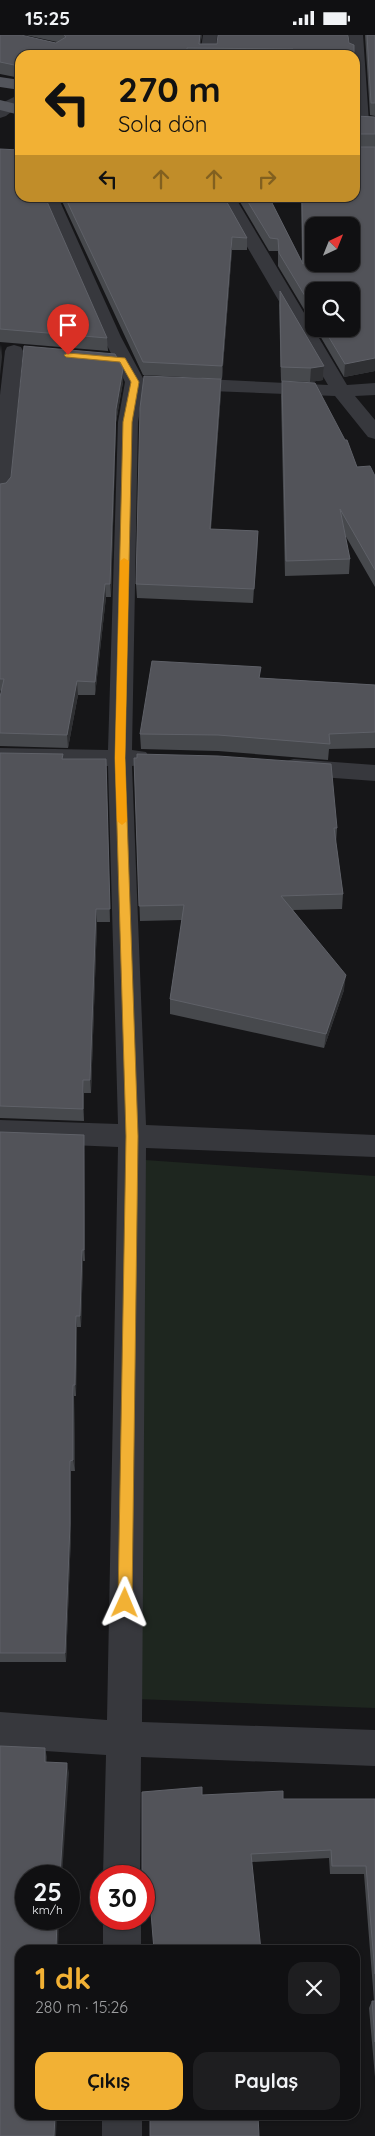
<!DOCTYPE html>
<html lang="tr">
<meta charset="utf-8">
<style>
:root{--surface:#101012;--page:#1e1e20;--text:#f1f3f6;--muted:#9c9d9f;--line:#303032;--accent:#f2b134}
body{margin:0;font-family:Quicksand,sans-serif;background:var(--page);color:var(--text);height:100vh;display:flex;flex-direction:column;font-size:19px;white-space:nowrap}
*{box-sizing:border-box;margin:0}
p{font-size:16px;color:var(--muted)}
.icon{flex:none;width:28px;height:28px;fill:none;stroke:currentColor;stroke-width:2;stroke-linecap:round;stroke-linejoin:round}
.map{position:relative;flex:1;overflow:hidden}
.drawer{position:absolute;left:15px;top:1910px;width:345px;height:175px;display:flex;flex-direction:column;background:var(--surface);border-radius:15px;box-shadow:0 1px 4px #0004,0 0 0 1px var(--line)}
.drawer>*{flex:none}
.top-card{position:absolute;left:15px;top:15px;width:345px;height:152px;border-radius:15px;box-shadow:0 1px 4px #0004,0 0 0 1px var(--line);background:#f2b134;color:#111;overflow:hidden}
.needle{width:32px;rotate:43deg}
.buttons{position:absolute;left:305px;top:182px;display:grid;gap:10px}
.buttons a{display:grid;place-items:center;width:55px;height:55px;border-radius:10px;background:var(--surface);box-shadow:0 1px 4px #0004,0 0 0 1px var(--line);font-size:25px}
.speed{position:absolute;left:15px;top:1830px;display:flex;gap:10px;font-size:25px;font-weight:700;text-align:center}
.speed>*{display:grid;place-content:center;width:65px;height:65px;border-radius:50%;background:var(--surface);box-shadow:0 1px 4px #0004,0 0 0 1px var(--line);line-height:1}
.speed small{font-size:12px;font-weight:400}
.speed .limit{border:8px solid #d22;background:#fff;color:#111}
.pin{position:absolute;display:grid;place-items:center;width:42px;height:42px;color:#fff;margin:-51px -21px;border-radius:50% 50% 50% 0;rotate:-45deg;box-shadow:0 0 5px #0007}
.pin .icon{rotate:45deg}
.me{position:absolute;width:55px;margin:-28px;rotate:1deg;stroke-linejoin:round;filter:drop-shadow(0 0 4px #0008)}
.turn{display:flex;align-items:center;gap:18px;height:105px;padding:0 20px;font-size:22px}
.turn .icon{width:65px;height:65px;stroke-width:2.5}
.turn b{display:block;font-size:35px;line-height:42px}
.lanes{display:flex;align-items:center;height:48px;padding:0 20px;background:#0003;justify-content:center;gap:25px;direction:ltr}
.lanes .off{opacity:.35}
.round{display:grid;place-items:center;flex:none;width:52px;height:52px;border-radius:15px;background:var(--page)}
.head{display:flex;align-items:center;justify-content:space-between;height:85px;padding:0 20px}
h1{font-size:30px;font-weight:700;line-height:38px;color:var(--accent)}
.action{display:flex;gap:10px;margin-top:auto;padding:10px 20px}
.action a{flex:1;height:58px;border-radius:15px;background:var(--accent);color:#111;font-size:20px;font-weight:700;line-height:58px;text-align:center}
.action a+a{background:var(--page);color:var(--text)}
.status{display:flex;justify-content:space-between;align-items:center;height:35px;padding:0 25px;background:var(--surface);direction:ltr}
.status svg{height:14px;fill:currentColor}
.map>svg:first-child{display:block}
</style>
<div class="status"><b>15:25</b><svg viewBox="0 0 49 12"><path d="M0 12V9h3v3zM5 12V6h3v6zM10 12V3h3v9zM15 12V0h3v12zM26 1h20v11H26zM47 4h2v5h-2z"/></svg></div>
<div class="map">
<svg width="375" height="2101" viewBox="0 0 375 2101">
<rect width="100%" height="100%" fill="#161618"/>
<!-- green -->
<path fill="#1e261f" d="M 145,1125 L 375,1141 L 375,1673 L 136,1664 Z"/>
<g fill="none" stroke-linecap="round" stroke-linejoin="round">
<!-- minor -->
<g fill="#37383d" fill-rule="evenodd">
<path d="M 203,0 L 217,0 L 216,20 L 200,20 Z"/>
<path d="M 349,0 L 363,0 L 369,87 L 367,90 L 361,92 L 355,90 L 355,20 L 350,20 Z"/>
<path d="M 20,59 L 20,70 L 6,81 L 0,83 L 0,69 Z"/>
<path d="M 41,162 L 58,162 L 121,302 L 145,347 L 138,387 L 132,715 L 146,717 L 150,723 L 146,729 L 132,731 L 146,1090 L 375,1100 L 375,1122 L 146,1113 L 142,1687 L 375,1695 L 375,1731 L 141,1722 L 140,1841 L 103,1841 L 106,1720 L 0,1713 L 0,1677 L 107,1685 L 118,1112 L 0,1107 L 0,1085 L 118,1089 L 108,731 L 0,729 L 0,713 L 108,715 L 118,387 L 125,347 L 103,302 Z"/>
<path d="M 218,162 L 235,162 L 347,350 L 375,348 L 375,360 L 355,361 L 375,385 L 375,404 L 368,402 L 335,361 L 184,355 L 177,353 L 174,349 L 177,345 L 184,343 L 328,350 Z"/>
<path d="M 14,310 L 21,312 L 23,316 L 10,455 L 7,459 L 0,461 L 0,360 L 5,316 L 7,312 Z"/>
<path d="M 294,724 L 375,730 L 375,746 L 294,740 L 286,738 L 282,732 L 286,726 Z"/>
<rect x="103" y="1884" width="38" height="31"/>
<rect x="102" y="2080" width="40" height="21"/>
</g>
<!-- major -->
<g fill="#53555c" fill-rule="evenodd">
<path d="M 0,42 L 20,45 L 20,55 L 0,52 Z"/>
<path d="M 0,65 L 20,70 L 20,80 L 0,75 Z"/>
</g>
</g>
<!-- wall -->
<g fill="#47494d">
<path d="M 0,0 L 56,8 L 57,7 L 25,0 L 202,0 L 200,9 L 349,8 L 354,20 L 20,20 L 20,43 L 0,39 Z"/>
<path d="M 365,0 L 375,0 L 375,81 L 370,80 Z"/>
<path d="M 355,81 L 375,82 L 375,112 L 355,112 Z"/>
<path d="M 375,112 L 375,336 L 344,342 L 316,294 L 351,294 L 314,256 L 314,291 L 278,231 L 278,216 L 269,216 L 237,162 L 269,162 L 302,227 L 301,162 L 355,162 Z"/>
<path d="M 0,114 L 107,303 L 108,316 L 0,307 Z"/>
<path d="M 60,162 L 224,162 L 247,203 L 247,215 L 232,215 L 222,344 L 143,340 Z"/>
<path d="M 280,256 L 324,331 L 323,345 L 310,347 L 281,346 L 279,270 Z"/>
<path d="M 221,344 L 221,358 L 211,494 L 258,496 L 253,568 L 137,563 L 136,549 Z"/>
<path d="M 282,346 L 357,432 L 375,441 L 375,552 L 345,500 L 350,524 L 349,539 L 285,541 L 281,361 Z"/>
<path d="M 123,347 L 116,387 L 111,562 L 106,562 L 95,660 L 78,660 L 68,713 L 0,711 L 0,661 L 1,657 L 0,655 L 0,449 L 6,448 Z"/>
<path d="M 261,643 L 375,650 L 375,713 L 329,714 L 328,725 L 218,716 L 141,714 L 140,699 Z"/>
<path d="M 0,718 L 64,724 L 106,724 L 110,887 L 97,887 L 91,1058 L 84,1058 L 84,1086 L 0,1083 Z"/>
<path d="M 134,723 L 337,793 L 336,808 L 343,859 L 342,874 L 293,875 L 344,955 L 324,1013 L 170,979 L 170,964 L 182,885 L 140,886 Z"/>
<path d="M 0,1097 L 84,1112 L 85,1226 L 83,1226 L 81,1292 L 77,1292 L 76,1361 L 74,1361 L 75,1436 L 71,1436 L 71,1499 L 66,1627 L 0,1627 Z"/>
<path d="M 202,1760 L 283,1764 L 375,1764 L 375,2042 L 369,1973 L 372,1966 L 374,1966 L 364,1839 L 330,1839 L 329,1823 L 252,1827 L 150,1860 L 144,1861 L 144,1841 Z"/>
</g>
<!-- shaded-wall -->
<g fill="#2f3033">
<path d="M 200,0 L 202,0 L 200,13 L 199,13 Z"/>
<path d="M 232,202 L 232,215 L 222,344 L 222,331 Z"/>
<path d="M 1,309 L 2,322 L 0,341 L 0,317 Z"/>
<path d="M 375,323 L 375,336 L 344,342 L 345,329 Z"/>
<path d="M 324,331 L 323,345 L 310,347 L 311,333 Z"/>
<path d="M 123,334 L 123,347 L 116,387 L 111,562 L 110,549 L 116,374 Z"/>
<path d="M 221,344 L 221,358 L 209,508 L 210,494 Z"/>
<path d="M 258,496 L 258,510 L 253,568 L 254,554 Z"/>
<path d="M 105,549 L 106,562 L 95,660 L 95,647 Z"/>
<path d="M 77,646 L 78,660 L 68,713 L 67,700 Z"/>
<path d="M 96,874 L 97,887 L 91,1058 L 90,1045 Z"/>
<path d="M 346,940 L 344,955 L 324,1013 L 326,999 Z"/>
<path d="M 83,1045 L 84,1058 L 84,1086 L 83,1074 Z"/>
<path d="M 84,1100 L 84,1112 L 85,1226 L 84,1215 Z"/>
<path d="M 82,1215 L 83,1226 L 81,1292 L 80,1281 Z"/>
<path d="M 76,1281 L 77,1292 L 76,1361 L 75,1350 Z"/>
<path d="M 73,1350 L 74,1361 L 75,1436 L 73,1425 Z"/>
<path d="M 70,1426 L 71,1436 L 71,1499 L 66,1627 L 65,1618 Z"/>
<path d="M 45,1713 L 47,1722 L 46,1736 L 45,1727 Z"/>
<path d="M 67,1728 L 69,1738 L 62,1841 L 60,1841 Z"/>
<path d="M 57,1884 L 59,1884 L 58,1915 L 56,1915 Z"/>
<path d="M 55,2080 L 57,2080 L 56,2101 L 54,2101 Z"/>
</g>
<!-- building -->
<g fill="#525359" stroke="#5f6168" fill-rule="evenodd">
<path d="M 0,0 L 21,0 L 56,8 L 66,2 L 64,0 L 200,0 L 199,9 L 217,9 L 218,0 L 348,0 L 349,8 L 354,10 L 354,20 L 293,20 L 293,14 L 187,13 L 187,20 L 20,20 L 20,32 L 19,31 L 0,27 Z"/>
<path d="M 367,0 L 375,0 L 375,68 L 371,68 Z"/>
<path d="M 355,81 L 375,82 L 375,99 L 355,99 Z"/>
<path d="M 355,112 L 375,112 L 375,323 L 345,329 L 324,294 L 351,294 L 351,256 L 314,256 L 314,276 L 279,218 L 278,204 L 270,203 L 245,162 L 269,162 L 303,229 L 302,162 L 355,162 ZM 314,191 L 351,191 L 351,229 L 314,229 Z"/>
<path d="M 0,114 L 20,115 L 20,162 L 45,162 L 107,303 L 0,294 Z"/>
<path d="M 65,162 L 224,162 L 247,203 L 232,202 L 222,331 L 143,327 Z"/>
<path d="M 280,256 L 324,331 L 311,333 L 281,332 Z"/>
<path d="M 24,311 L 115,319 L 123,334 L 116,374 L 110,549 L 105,549 L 95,647 L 77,646 L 67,700 L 0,698 L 0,662 L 4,644 L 0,644 L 0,449 L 6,448 L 11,442 Z"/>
<path d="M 144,341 L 221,344 L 210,494 L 258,496 L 254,554 L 136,549 L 140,373 Z"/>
<path d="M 282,346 L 315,348 L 345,405 L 347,405 L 357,432 L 370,431 L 375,441 L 375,535 L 340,474 L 350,524 L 286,526 Z"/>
<path d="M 152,626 L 261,632 L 259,643 L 375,650 L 375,697 L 329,699 L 330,709 L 218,700 L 140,699 Z"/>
<path d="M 0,718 L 63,719 L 62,724 L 106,724 L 110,874 L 96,874 L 90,1045 L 83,1045 L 83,1074 L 0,1071 Z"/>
<path d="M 137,719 L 218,721 L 331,729 L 337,793 L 334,793 L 343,859 L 281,861 L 346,940 L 326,999 L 170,964 L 184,870 L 139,871 L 134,723 L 137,723 Z"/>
<path d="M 0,1097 L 84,1100 L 84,1215 L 82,1215 L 80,1281 L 76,1281 L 75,1350 L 73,1350 L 73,1425 L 70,1426 L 70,1489 L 65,1618 L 0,1618 Z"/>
<path d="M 0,1711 L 45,1713 L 45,1727 L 67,1728 L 60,1841 L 26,1841 L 26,1884 L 57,1884 L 56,1915 L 20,1915 L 20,2080 L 55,2080 L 54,2101 L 0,2101 Z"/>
<path d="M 202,1752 L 202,1760 L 283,1756 L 283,1764 L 375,1764 L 375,1939 L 366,1831 L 332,1831 L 331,1815 L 251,1819 L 261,1915 L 154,1915 L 149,1853 L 144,1853 L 144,1841 L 142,1841 L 142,1757 Z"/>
<path d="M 372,1966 L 375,1966 L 375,2007 Z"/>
<path d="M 150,2080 L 258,2080 L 259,2101 L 150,2101 Z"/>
</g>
<!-- route -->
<path fill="#f2b134" stroke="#9d7322" d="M 68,318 L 125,323 L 139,347 L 132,387 L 125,723 L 138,1101 L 132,1568 L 130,1573 L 125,1575 L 120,1573 L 118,1568 L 126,1101 L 115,723 L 123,387 L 131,347 L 120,327 L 66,322 L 64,320 Z"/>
<!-- slow -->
<path fill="#f59e0b" d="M 124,523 L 129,526 L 125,723 L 127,786 L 122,790 L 117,786 L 115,723 L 120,526 Z"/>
</svg>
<div class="buttons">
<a><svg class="needle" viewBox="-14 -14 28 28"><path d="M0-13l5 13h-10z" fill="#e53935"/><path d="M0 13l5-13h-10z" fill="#9c9d9f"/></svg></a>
<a><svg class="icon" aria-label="search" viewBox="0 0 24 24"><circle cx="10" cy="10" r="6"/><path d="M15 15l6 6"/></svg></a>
</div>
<div class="speed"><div>25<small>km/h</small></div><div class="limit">30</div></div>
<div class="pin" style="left:68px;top:320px;background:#d93025"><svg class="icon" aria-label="arrive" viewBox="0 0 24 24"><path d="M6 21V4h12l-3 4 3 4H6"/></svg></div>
<svg class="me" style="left:125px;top:1568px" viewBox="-20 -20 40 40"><path d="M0-17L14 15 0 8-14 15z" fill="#f2b134" stroke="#fff" stroke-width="4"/></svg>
<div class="top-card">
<div class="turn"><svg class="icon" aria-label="left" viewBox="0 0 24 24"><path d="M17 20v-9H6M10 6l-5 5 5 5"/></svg><div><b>270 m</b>Sola dön</div></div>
<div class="lanes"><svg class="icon" aria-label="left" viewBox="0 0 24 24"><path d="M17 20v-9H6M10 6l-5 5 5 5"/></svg><svg class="icon off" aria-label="ahead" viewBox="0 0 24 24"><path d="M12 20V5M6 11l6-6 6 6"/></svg><svg class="icon off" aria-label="ahead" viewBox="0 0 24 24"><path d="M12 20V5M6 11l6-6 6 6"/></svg><svg class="icon off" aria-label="right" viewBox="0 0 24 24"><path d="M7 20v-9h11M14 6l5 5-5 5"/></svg></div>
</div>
<section class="drawer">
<div class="head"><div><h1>1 dk</h1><p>280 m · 15:26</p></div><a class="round"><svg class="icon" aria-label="close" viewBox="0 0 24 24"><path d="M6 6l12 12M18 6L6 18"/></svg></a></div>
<div class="action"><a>Çıkış</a><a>Paylaş</a></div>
</section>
</div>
